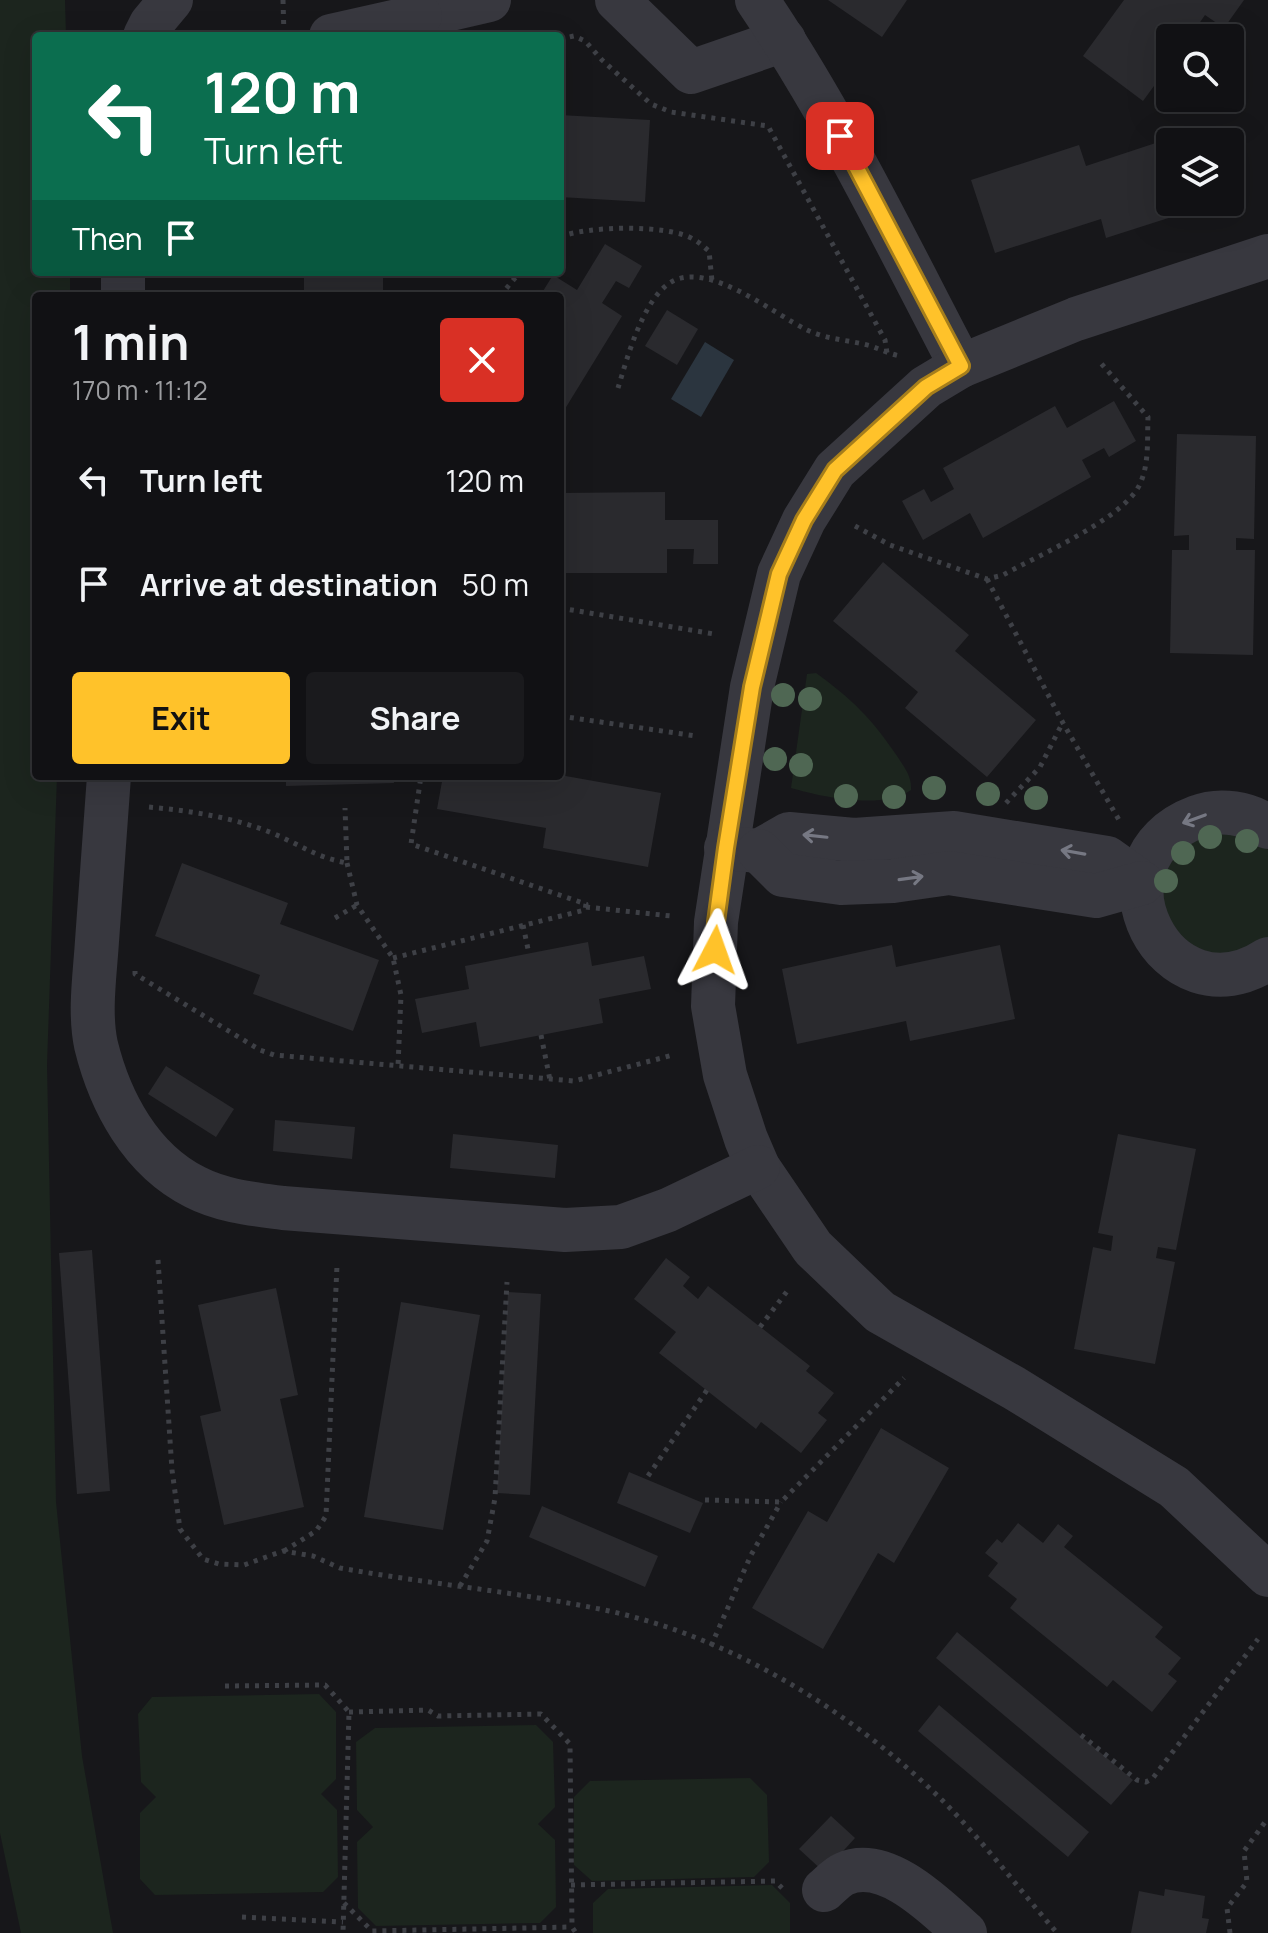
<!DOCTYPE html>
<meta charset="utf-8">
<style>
:root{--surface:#111114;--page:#1a1a1d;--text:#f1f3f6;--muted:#9c9da0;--line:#303134;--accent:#ffc22a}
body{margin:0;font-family:Manrope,sans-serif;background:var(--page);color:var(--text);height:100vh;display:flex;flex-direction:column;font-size:30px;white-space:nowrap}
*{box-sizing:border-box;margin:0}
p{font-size:26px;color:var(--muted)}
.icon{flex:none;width:44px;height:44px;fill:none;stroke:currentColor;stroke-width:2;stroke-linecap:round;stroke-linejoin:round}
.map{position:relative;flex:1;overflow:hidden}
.drawer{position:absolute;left:32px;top:292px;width:532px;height:488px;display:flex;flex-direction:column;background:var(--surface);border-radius:8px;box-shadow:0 8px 32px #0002,0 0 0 2px var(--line)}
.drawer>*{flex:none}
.top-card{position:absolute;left:32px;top:32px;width:532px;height:244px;border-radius:8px;box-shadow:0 8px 32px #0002,0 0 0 2px var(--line);background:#0b6e4f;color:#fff;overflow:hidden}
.tools{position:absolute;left:1156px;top:24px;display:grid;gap:16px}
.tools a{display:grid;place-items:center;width:88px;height:88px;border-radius:8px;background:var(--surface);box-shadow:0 8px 32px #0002,0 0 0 2px var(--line);font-size:40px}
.pin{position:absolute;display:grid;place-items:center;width:68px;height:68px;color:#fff;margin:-34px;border-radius:16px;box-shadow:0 4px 12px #0006}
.me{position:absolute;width:88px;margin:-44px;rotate:4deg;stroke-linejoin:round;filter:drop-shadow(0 0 6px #0008)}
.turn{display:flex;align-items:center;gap:28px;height:168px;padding:0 40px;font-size:36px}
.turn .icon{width:104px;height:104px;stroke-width:2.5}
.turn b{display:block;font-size:56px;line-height:68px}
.then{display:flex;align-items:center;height:76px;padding:0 40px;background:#0003;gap:16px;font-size:30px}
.round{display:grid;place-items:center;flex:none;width:84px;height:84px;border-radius:8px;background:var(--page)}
.overview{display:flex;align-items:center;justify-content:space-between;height:136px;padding:0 40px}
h1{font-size:48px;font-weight:700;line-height:60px}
.cta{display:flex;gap:16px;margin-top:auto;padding:16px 40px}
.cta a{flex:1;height:92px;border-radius:8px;background:var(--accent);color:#111;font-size:32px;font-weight:700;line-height:92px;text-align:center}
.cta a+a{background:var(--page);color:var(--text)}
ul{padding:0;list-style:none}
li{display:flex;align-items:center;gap:24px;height:104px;padding:0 40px}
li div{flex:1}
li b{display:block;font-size:30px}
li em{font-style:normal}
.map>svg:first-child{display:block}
</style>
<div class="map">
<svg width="1268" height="1933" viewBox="0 0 1268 1933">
<rect width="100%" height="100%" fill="#17171a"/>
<!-- green -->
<g fill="#1c251e">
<path d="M 0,0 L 65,0 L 66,36 L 36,36 L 36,272 L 70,272 L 70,296 L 36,296 L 36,776 L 57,776 L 47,1065 L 56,1502 L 82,1756 L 113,1933 L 21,1933 L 0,1833 Z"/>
<path d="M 816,673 C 852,699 872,719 897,756 C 904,767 912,776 911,790 C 883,810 822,797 791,788 L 807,674 Z"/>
<path d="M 1222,829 L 1262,844 L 1268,850 L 1268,940 L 1230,960 L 1171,938 L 1158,877 L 1182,842 Z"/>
<path d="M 319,1694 L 336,1712 L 336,1779 L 321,1794 L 337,1810 L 338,1877 L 323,1892 L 155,1895 L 140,1879 L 140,1813 L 156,1797 L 141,1782 L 138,1714 L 152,1697 Z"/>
<path d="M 536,1725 L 553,1742 L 555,1807 L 538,1824 L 555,1840 L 556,1907 L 540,1923 L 376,1926 L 358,1908 L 357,1842 L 373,1827 L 357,1810 L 356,1742 L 375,1728 Z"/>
<path d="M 750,1778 L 767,1795 L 769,1862 L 754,1877 L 592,1881 L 574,1865 L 574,1797 L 590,1781 Z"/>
<path d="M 772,1885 L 790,1903 L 790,1933 L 593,1933 L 593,1903 L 608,1889 Z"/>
</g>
<!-- water -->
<path fill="#2b353f" d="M 705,342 L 734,360 L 701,417 L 671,399 Z"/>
<!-- building -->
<g fill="#2a2a2e">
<path d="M 828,0 L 907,0 L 882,37 Z"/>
<path d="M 1124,0 L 1244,0 L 1224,28 L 1205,15 L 1189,38 L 1170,38 L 1170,64 L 1143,101 L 1083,56 Z"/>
<path d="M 560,115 L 650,120 L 645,202 L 560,197 Z"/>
<path d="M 1186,133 L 1189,142 L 1170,142 L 1170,202 L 1208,202 L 1209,205 L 1106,238 L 1101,219 L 995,253 L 971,180 L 1079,145 L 1086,166 Z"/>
<path d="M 605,244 L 642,266 L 629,288 L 616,281 L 602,303 L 622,316 L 560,417 L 560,296 L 540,296 L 553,275 L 577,290 Z"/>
<rect x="304" y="272" width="79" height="24"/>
<path d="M 667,310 L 698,329 L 677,365 L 645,346 Z"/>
<path d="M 1114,401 L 1136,441 L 1109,457 L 1104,448 L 1082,460 L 1091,477 L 983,538 L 970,513 L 923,540 L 902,501 L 924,489 L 931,502 L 954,489 L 943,468 L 1055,406 L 1067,428 Z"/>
<path d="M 1177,434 L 1256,436 L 1254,539 L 1236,538 L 1236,550 L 1255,550 L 1253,655 L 1170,653 L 1172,550 L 1189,550 L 1189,535 L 1174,536 Z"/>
<path d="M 665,492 L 665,520 L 718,520 L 718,564 L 693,564 L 694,549 L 667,549 L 667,573 L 560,573 L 560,493 Z"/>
<path d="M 883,562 L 969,635 L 955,651 L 1036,720 L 987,777 L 905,708 L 918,692 L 833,621 Z"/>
<path d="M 560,775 L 661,793 L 648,867 L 543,848 L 546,828 L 437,809 L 443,776 Z"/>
<path d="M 286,776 L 393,776 L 394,783 L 286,786 Z"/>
<path d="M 182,863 L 288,903 L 280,924 L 379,960 L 353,1031 L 253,994 L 260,975 L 155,936 Z"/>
<path d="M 588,942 L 592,966 L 644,956 L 651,989 L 599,999 L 603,1023 L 480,1047 L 476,1022 L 422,1033 L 415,999 L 469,989 L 465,966 Z"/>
<path d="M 892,945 L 896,967 L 1000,945 L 1015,1019 L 910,1041 L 906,1021 L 797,1044 L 782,969 Z"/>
<path d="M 166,1066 L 234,1109 L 216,1137 L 148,1094 Z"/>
<path d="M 275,1120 L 355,1127 L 352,1159 L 273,1151 Z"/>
<path d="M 453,1134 L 558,1145 L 555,1178 L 450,1168 Z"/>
<path d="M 1118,1134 L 1196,1149 L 1176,1250 L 1158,1247 L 1156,1258 L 1175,1262 L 1155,1364 L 1074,1349 L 1093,1247 L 1111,1251 L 1113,1236 L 1098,1233 Z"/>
<path d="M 92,1250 L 110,1491 L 77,1494 L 59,1253 Z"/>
<path d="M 666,1258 L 690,1277 L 683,1286 L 698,1299 L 708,1286 L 810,1366 L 806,1371 L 834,1393 L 818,1413 L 827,1420 L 801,1453 L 761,1422 L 756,1429 L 659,1353 L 676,1332 L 634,1299 Z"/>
<path d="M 276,1288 L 298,1395 L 280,1399 L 304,1507 L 224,1525 L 200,1416 L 221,1411 L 198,1305 Z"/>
<path d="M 508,1292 L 541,1294 L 530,1495 L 497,1493 Z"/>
<path d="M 401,1302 L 480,1315 L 443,1530 L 364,1517 Z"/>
<path d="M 881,1428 L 949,1468 L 894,1563 L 878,1553 L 823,1649 L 752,1608 L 808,1511 L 827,1522 Z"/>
<path d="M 629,1472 L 703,1503 L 690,1533 L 617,1503 Z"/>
<path d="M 542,1506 L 658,1556 L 645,1587 L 529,1537 Z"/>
<path d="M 1018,1523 L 1043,1543 L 1058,1524 L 1073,1536 L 1064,1547 L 1163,1627 L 1155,1637 L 1181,1658 L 1168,1674 L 1177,1681 L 1152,1712 L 1113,1680 L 1107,1687 L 1010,1608 L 1017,1599 L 988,1576 L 998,1563 L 985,1553 L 997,1539 L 1002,1543 Z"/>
<path d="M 957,1632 L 1133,1780 L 1111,1805 L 936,1658 Z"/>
<path d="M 939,1705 L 1089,1832 L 1068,1857 L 918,1731 Z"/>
<path d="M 831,1816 L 855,1838 L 824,1872 L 799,1849 Z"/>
<path d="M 1165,1889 L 1205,1896 L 1202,1918 L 1209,1919 L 1206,1933 L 1131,1933 L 1139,1891 L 1164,1896 Z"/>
</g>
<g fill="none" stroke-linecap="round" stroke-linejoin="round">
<!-- path -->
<g stroke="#3e4046" stroke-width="5" stroke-dasharray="4 6" stroke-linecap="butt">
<path d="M 283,0 L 284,36"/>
<path d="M 560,39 L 574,36 L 585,41 L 602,60 L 651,104 L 671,112 L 768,126 L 885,340 L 887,353"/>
<path d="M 560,237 C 586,226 668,224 693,239 C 699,242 704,247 709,251 L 712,281"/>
<path d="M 500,296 L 520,272"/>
<path d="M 618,388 C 627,359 643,297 673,281 C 710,262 774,314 807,330 C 828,340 850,340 871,346 C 882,350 890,354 900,356"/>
<path d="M 855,526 L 890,545 L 987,579 L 1003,575 C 1039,555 1113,523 1136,491 C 1150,470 1147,441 1148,417 L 1099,361"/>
<path d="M 987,579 L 1063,723 L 1119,820"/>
<path d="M 560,608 L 714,634"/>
<path d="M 560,716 L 696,736"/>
<path d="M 1006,803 L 1040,767 L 1062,724"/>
<path d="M 149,807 C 191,811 232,817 272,833 C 301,845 315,857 347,863 L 345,808"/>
<path d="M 347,863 L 357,905 L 393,958 L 401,995 L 398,1066"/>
<path d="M 586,907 L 671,916"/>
<path d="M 335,918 L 357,905"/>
<path d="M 523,925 L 529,954"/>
<path d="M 393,958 L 585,910 L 586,904 L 411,844 L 421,776"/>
<path d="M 135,971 L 135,974 L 260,1050 L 274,1055 L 574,1081 L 673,1055"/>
<path d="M 541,1035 L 550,1080"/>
<path d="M 158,1260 L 172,1470 L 180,1529 L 203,1559 L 219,1564 L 244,1565 L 283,1551 L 313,1556 L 340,1568 C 429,1584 520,1592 609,1611 C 733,1638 852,1712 942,1800 C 983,1841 1019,1889 1057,1933"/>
<path d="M 760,1327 L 788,1290"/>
<path d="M 648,1476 L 707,1390"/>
<path d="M 705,1500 L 781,1502 L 904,1378"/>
<path d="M 284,1551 L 316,1531 L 326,1516 L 337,1265"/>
<path d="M 460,1586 L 487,1541 L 495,1498 L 507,1282"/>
<path d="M 711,1646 L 751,1555 L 781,1502"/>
<path d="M 225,1686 L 325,1685 L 349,1712 L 343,1933"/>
<path d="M 349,1712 L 428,1710 L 438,1716 L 541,1714 L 570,1744 L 572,1927 L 576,1933"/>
<path d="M 1081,1735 L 1137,1780 L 1146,1782 L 1153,1778 L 1258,1639"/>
<path d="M 571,1885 L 775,1881 L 785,1891"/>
<path d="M 344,1903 L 372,1931 L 572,1927"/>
<path d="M 242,1917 L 343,1922"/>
<path d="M 1230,1933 L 1227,1908 L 1247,1882 L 1244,1851 L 1268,1818"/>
</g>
<!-- minor -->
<g stroke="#38383f" stroke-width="44">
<path d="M 416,0 L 420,16 L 489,0"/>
<path d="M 617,0 L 691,72 L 784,40"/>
<path d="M 757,0 C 835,115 896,242 961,366"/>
<path d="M 145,36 L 151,24 L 171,0"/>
<path d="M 331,36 L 420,16"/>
<path d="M 1268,256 L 1076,319 L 961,366 L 926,387 L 835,470 L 804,520 L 779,574 L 752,687 L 716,922 L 713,1006 L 725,1075 L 746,1139 L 758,1167 L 813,1248 L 880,1312 L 1014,1388 L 1174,1487 L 1268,1575"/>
<path d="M 123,296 L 123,272"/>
<path d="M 109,776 C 105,831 101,886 97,941 C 95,974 89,1012 96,1045 C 110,1102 141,1160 195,1187 C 222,1201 253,1204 283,1208 L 565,1230 L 621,1227 L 668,1210 L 758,1167"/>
<path d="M 1268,827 C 1249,813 1220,808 1197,817 C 1082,860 1166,1026 1268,959"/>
<path d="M 726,848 L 759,851 L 789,834 L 854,840 L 954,833 L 1107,858 L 1142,883"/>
<path d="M 759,851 L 783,875 L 841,883 L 893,881 L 949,873 L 1096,896 L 1142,883"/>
<path d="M 824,1890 C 830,1885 837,1877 844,1874 C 886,1855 937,1908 965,1933"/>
</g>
</g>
<!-- trees -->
<g fill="#4f6753">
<circle cx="783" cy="695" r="12"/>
<circle cx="810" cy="699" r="12"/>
<circle cx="775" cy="759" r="12"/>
<circle cx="801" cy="765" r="12"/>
<circle cx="934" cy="788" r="12"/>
<circle cx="988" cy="794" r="12"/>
<circle cx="846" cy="796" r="12"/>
<circle cx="894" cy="797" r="12"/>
<circle cx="1036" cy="798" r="12"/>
<circle cx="1210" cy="837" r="12"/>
<circle cx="1247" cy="841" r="12"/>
<circle cx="1183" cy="853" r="12"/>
<circle cx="1166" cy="881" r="12"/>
</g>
<!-- one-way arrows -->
<defs><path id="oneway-shaft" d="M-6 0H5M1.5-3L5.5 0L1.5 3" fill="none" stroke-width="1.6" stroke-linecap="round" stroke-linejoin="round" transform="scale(2)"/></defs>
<g stroke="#767883">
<use href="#oneway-shaft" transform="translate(1194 819) rotate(160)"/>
<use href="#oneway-shaft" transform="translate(815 836) rotate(-174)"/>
<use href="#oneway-shaft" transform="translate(1073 852) rotate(-170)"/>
<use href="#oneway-shaft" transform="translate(911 878) rotate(-8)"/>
</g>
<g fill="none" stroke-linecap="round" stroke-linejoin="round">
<defs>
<path id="route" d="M 715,950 L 716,922 L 726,848 L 752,687 L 779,574 L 804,520 L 835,470 L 926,387 L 961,366 L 840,136"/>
</defs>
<!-- route casing -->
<use href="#route" stroke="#a67e1b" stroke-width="20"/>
<!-- route -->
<use href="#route" stroke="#ffc22a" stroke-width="14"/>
</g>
</svg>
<div class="tools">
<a><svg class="icon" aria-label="search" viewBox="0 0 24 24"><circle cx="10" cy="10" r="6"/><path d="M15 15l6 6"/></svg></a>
<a><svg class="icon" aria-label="layers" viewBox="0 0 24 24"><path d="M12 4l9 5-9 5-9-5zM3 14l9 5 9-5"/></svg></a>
</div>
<div class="pin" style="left:840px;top:136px;background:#d93025"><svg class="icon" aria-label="arrive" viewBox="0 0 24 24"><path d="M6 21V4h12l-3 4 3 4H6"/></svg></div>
<svg class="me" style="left:715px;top:950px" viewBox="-20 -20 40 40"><path d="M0-17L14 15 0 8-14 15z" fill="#ffc22a" stroke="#fff" stroke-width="4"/></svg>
<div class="top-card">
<div class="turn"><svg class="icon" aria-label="left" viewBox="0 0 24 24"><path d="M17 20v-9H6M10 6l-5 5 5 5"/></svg><div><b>120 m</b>Turn left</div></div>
<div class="then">Then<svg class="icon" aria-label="arrive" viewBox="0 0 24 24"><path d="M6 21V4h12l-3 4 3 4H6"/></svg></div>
</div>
<section class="drawer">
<div class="overview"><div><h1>1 min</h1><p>170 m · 11:12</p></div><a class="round" style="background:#d93025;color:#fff"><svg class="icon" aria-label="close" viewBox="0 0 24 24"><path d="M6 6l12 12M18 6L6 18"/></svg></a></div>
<ul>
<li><svg class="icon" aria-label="left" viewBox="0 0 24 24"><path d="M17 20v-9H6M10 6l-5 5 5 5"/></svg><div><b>Turn left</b></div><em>120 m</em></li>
<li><svg class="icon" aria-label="arrive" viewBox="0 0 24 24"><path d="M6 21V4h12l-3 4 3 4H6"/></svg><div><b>Arrive at destination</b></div><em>50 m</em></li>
</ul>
<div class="cta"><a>Exit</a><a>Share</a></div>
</section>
</div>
